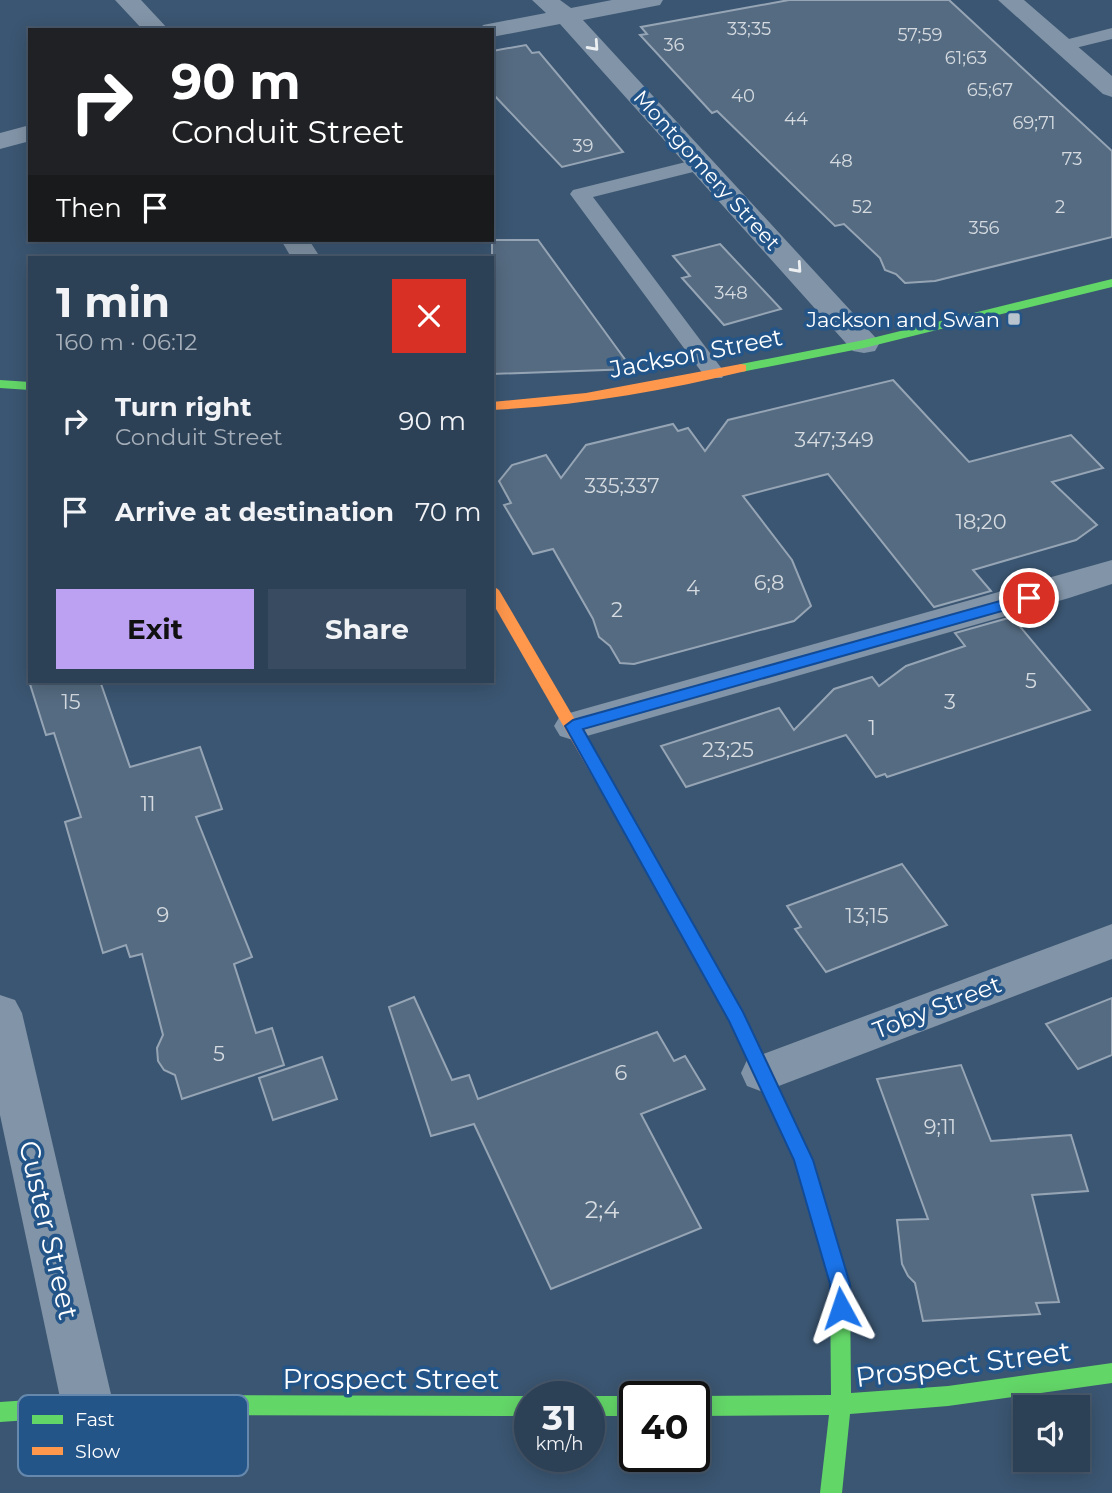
<!DOCTYPE html>
<meta charset="utf-8">
<style>
:root{--surface:#2c4056;--page:#384b60;--text:#f1f3f6;--muted:#a6afb9;--line:#48596c;--accent:#bca0f2}
body{margin:0;font-family:Montserrat,sans-serif;background:var(--page);color:var(--text);height:100vh;display:flex;flex-direction:column;font-size:26px;white-space:nowrap}
*{box-sizing:border-box;margin:0}
p{font-size:23px;color:var(--muted)}
.icon{flex:none;width:38px;height:38px;fill:none;stroke:currentColor;stroke-width:2;stroke-linecap:round;stroke-linejoin:round}
.map{position:relative;flex:1;overflow:hidden}
.side{position:absolute;left:28px;top:256px;width:466px;height:427px;display:flex;flex-direction:column;background:var(--surface);border-radius:0px;box-shadow:0 4px 18px #0003,0 0 0 2px var(--line)}
.side>*{flex:none}
.banner{position:absolute;left:28px;top:28px;width:466px;height:214px;border-radius:0px;box-shadow:0 4px 18px #0003,0 0 0 2px var(--line);background:#202124;color:#fff;overflow:hidden}
.controls{position:absolute;left:1013px;top:1395px;display:grid;gap:14px}
.controls a{display:grid;place-items:center;width:77px;height:77px;border-radius:0px;background:var(--surface);box-shadow:0 4px 18px #0003,0 0 0 2px var(--line);font-size:35px}
.speed{position:absolute;left:514px;top:1381px;display:flex;gap:14px;font-size:35px;font-weight:700;text-align:center}
.speed>*{display:grid;place-content:center;width:91px;height:91px;border-radius:50%;background:var(--surface);box-shadow:0 4px 18px #0003,0 0 0 2px var(--line);line-height:1}
.speed small{font-size:18px;font-weight:400}
.speed .limit{border:4px solid #111;border-radius:10px;background:#fff;color:#111}
.pin{position:absolute;display:grid;place-items:center;width:60px;height:60px;color:#fff;margin:-30px;border:4px solid #fff;border-radius:50%;box-shadow:0 2px 7px #0007}
.me{position:absolute;width:77px;margin:-38px;rotate:355deg;stroke-linejoin:round;filter:drop-shadow(0 0 5px #0008)}
.turn{display:flex;align-items:center;gap:24px;height:147px;padding:0 28px;font-size:32px}
.turn .icon{width:91px;height:91px;stroke-width:2.5}
.turn b{display:block;font-size:49px;line-height:60px}
.then{display:flex;align-items:center;height:66px;padding:0 28px;background:#0003;gap:14px;font-size:26px}
.round{display:grid;place-items:center;flex:none;width:74px;height:74px;border-radius:0px;background:var(--page)}
.summary{display:flex;align-items:center;justify-content:space-between;height:119px;padding:0 28px}
h1{font-size:42px;font-weight:700;line-height:52px}
.cta{display:flex;gap:14px;margin-top:auto;padding:14px 28px}
.cta a{flex:1;height:80px;border-radius:0px;background:var(--accent);color:#111;font-size:28px;font-weight:700;line-height:80px;text-align:center}
.cta a+a{background:var(--page);color:var(--text)}
ul{padding:0;list-style:none}
li{display:flex;align-items:center;gap:21px;height:91px;padding:0 28px}
li div{flex:1}
li b{display:block;font-size:26px}
li em{font-style:normal}
.map>svg:first-child{display:block}
</style>
<div class="map">
<svg width="1112" height="1493" viewBox="0 0 1112 1493">
<rect width="100%" height="100%" fill="#3b5672"/>
<!-- building -->
<g fill="#556b81" stroke="#96a5b5" stroke-width="2">
<path d="M 789,0 L 949,0 L 1112,151 L 1112,237 L 935,281 L 905,283 L 896,274 L 885,270 L 880,258 L 844,224 L 835,226 L 717,111 L 712,113 L 640,35 L 647,34 L 641,27 Z"/>
<path d="M 526,45 L 532,53 L 539,52 L 623,152 L 562,167 L 492,93 L 492,51 Z"/>
<path d="M 492,240 L 538,240 L 632,369 L 492,374 Z"/>
<path d="M 720,244 L 781,309 L 724,325 L 682,278 L 690,276 L 673,256 Z"/>
<path d="M 893,380 L 969,462 L 1071,435 L 1103,468 L 1052,482 L 1097,525 L 1076,540 L 973,570 L 991,591 L 934,607 L 828,474 L 743,496 L 792,560 L 811,606 L 794,621 L 634,664 L 620,663 L 610,646 L 599,637 L 593,619 L 553,549 L 533,554 L 504,505 L 511,503 L 499,481 L 512,465 L 546,455 L 561,478 L 586,445 L 673,424 L 678,431 L 688,428 L 705,451 L 728,420 Z"/>
<path d="M 1012,617 L 1090,710 L 887,777 L 885,774 L 876,777 L 846,735 L 686,787 L 661,746 L 779,708 L 794,730 L 834,689 L 872,677 L 879,686 L 906,666 L 965,646 L 955,633 Z"/>
<path d="M 29,681 L 100,681 L 130,767 L 200,747 L 222,809 L 196,817 L 252,957 L 234,964 L 256,1033 L 272,1028 L 284,1065 L 182,1099 L 175,1075 L 164,1070 L 158,1061 L 157,1048 L 163,1035 L 142,954 L 130,957 L 126,945 L 103,953 L 65,822 L 81,817 L 54,733 L 46,735 Z"/>
<path d="M 902,864 L 947,925 L 826,972 L 795,929 L 801,927 L 787,906 Z"/>
<path d="M 414,997 L 452,1080 L 469,1075 L 478,1099 L 657,1032 L 674,1061 L 685,1056 L 705,1089 L 641,1114 L 701,1228 L 551,1289 L 474,1124 L 431,1136 L 389,1007 Z"/>
<path d="M 1112,998 L 1112,1055 L 1078,1069 L 1046,1024 Z"/>
<path d="M 322,1057 L 337,1099 L 273,1120 L 259,1078 Z"/>
<path d="M 961,1065 L 991,1141 L 1071,1135 L 1088,1191 L 1032,1195 L 1059,1302 L 1036,1303 L 1040,1314 L 923,1321 L 915,1283 L 908,1276 L 902,1264 L 897,1220 L 928,1219 L 877,1079 Z"/>
</g>
<g fill="none" stroke-linecap="round" stroke-linejoin="round">
<!-- lane -->
<g fill="#8294a7" fill-rule="evenodd">
<path d="M 1112,28 L 1112,39 L 1063,51 L 1054,46 L 1057,42 Z"/>
<path d="M 702,158 L 709,160 L 712,164 L 709,168 L 593,197 L 725,373 L 722,378 L 706,378 L 570,194 L 573,190 Z"/>
</g>
<!-- street -->
<g fill="#8294a7" fill-rule="evenodd">
<path d="M 115,0 L 141,0 L 169,30 L 143,30 Z"/>
<path d="M 532,0 L 560,0 L 571,8 L 612,0 L 663,0 L 660,5 L 583,20 L 875,337 L 879,344 L 875,351 L 864,353 L 853,351 L 560,24 L 492,37 L 492,30 L 480,30 L 483,25 L 546,13 Z"/>
<path d="M 998,0 L 1024,0 L 1112,76 L 1112,97 L 1103,94 Z"/>
<path d="M 30,125 L 30,141 L 0,149 L 0,133 Z"/>
<path d="M 281,240 L 309,240 L 320,257 L 291,257 Z"/>
<path d="M 1112,560 L 1112,584 L 1069,598 L 573,740 L 560,736 L 554,726 L 560,716 L 573,712 Z"/>
<path d="M 1112,924 L 1112,959 L 763,1092 L 747,1086 L 741,1073 L 747,1060 Z"/>
<path d="M 0,995 L 15,1000 L 22,1013 L 114,1407 L 106,1425 L 88,1432 L 70,1425 L 62,1407 L 0,1115 Z"/>
</g>
<!-- fast -->
<g fill="#63d668" fill-rule="evenodd">
<path d="M 1112,279 L 1112,287 L 864,348 L 741,372 L 735,368 L 741,364 L 864,340 Z"/>
<path d="M 0,380 L 30,382 L 30,390 L 0,388 Z"/>
<path d="M 640,839 L 646,841 L 743,1012 L 812,1160 L 850,1284 L 851,1393 L 948,1386 L 1112,1363 L 1112,1383 L 948,1406 L 850,1414 L 842,1493 L 820,1493 L 829,1415 L 695,1416 L 695,1396 L 831,1395 L 830,1284 L 794,1160 L 729,1020 L 632,845 L 634,841 Z"/>
<path d="M 102,1395 L 530,1396 L 532,1396 L 530,1416 L 102,1415 L 0,1422 L 0,1402 Z"/>
<path d="M 588,1396 L 637,1396 L 635,1416 L 590,1416 Z"/>
</g>
<!-- slow -->
<g fill="#ff974d" fill-rule="evenodd">
<path d="M 741,364 L 746,365 L 746,371 C 663,391 577,406 492,410 L 492,402 L 586,393 Z"/>
<path d="M 492,585 L 499,590 L 646,841 L 648,845 L 646,849 L 634,849 L 492,602 Z"/>
</g>
</g>
<!-- one-way arrows -->
<defs><path id="oneway-chevron" d="M-2-3.5L2.5 0L-2 3.5" fill="none" stroke-width="1.6" stroke-linecap="round" stroke-linejoin="round" transform="scale(1.75)"/></defs>
<g stroke="#eceff2">
<use href="#oneway-chevron" transform="translate(594 46) rotate(48)"/>
<use href="#oneway-chevron" transform="translate(797 268) rotate(48)"/>
</g>
<!-- route -->
<path fill="#1a73e8" stroke="#114b97" stroke-width="2" d="M 1029,593 L 1036,598 L 1034,602 L 583,729 L 743,1012 L 813,1160 L 850,1284 L 851,1308 L 848,1315 L 841,1317 L 833,1315 L 830,1308 L 830,1284 L 794,1160 L 729,1021 L 565,726 L 573,720 Z"/>
<!-- markers -->
<rect fill="#bac4ce" stroke="#245589" stroke-width="2.5" x="1007" y="312" width="14" height="14" rx="3.5"/>
<g text-anchor="middle" dominant-baseline="central" stroke-width="7" stroke-linejoin="round" paint-order="stroke">
<!-- far-number labels -->
<g font-size="18" fill="#d4dae0">
<text x="749" y="29">33;35</text>
<text x="920" y="35">57;59</text>
<text x="674" y="45">36</text>
<text x="966" y="58">61;63</text>
<text x="990" y="90">65;67</text>
<text x="743" y="96">40</text>
<text x="796" y="119">44</text>
<text x="1034" y="123">69;71</text>
<text x="583" y="146">39</text>
<text x="1072" y="159">73</text>
<text x="841" y="161">48</text>
<text x="862" y="207">52</text>
<text x="1060" y="207">2</text>
<text x="984" y="228">356</text>
<text x="731" y="293">348</text>
</g>
<!-- far-street labels -->
<g font-size="21" fill="#fff" stroke="#245589">
<text transform="translate(707 170) rotate(48)">Montgomery Street</text>
</g>
<!-- far-poi labels -->
<g font-size="21" fill="#fff" stroke="#245589" text-anchor="end">
<text x="1000" y="319">Jackson and Swan</text>
</g>
<!-- number labels -->
<g font-size="21" fill="#d4dae0">
<text x="834" y="439">347;349</text>
<text x="622" y="485">335;337</text>
<text x="981" y="521">18;20</text>
<text x="769" y="582">6;8</text>
<text x="693" y="587">4</text>
<text x="617" y="609">2</text>
<text x="1031" y="680">5</text>
<text x="71" y="701">15</text>
<text x="950" y="701">3</text>
<text x="872" y="727">1</text>
<text x="728" y="749">23;25</text>
<text x="148" y="803">11</text>
<text x="163" y="914">9</text>
<text x="867" y="915">13;15</text>
<text x="219" y="1053">5</text>
<text x="621" y="1072">6</text>
<text x="940" y="1126">9;11</text>
</g>
<!-- street labels -->
<g font-size="24" fill="#fff" stroke="#245589">
<text transform="translate(696 353) rotate(-11)">Jackson Street</text>
<text transform="translate(937 1007) rotate(-21)">Toby Street</text>
</g>
<!-- near-number labels -->
<g font-size="24" fill="#d4dae0">
<text x="602" y="1209">2;4</text>
</g>
<!-- near-street labels -->
<g font-size="28" fill="#fff" stroke="#245589">
<text transform="translate(49 1230) rotate(77)">Custer Street</text>
<text transform="translate(963 1364) rotate(-7)">Prospect Street</text>
<text x="391" y="1379">Prospect Street</text>
</g>
</g>
<!-- legend -->
<rect x="18" y="1395" width="230" height="81" rx="10" fill="#245589" stroke="#6688ac" stroke-width="2"/>
<rect x="32" y="1415" width="31" height="9" fill="#63d668"/>
<rect x="32" y="1447" width="31" height="8" fill="#ff974d"/>
<g font-size="19" fill="#fff">
<text x="75" y="1426">Fast</text>
<text x="75" y="1458">Slow</text>
</g>
</svg>
<div class="controls">
<a><svg class="icon" aria-label="sound" viewBox="0 0 24 24"><path d="M4 9h4l5-4v14l-5-4H4zM17 9q2 3 0 6"/></svg></a>
</div>
<div class="speed"><div>31<small>km/h</small></div><div class="limit">40</div></div>
<div class="pin" style="left:1029px;top:598px;background:#d93025"><svg class="icon" aria-label="arrive" viewBox="0 0 24 24"><path d="M6 21V4h12l-3 4 3 4H6"/></svg></div>
<svg class="me" style="left:841px;top:1308px" viewBox="-20 -20 40 40"><path d="M0-17L14 15 0 8-14 15z" fill="#1a73e8" stroke="#fff" stroke-width="4"/></svg>
<div class="banner">
<div class="turn"><svg class="icon" aria-label="right" viewBox="0 0 24 24"><path d="M7 20v-9h11M14 6l5 5-5 5"/></svg><div><b>90 m</b>Conduit Street</div></div>
<div class="then">Then<svg class="icon" aria-label="arrive" viewBox="0 0 24 24"><path d="M6 21V4h12l-3 4 3 4H6"/></svg></div>
</div>
<section class="side">
<div class="summary"><div><h1>1 min</h1><p>160 m · 06:12</p></div><a class="round" style="background:#d93025;color:#fff"><svg class="icon" aria-label="close" viewBox="0 0 24 24"><path d="M6 6l12 12M18 6L6 18"/></svg></a></div>
<ul>
<li><svg class="icon" aria-label="right" viewBox="0 0 24 24"><path d="M7 20v-9h11M14 6l5 5-5 5"/></svg><div><b>Turn right</b><p>Conduit Street</p></div><em>90 m</em></li>
<li><svg class="icon" aria-label="arrive" viewBox="0 0 24 24"><path d="M6 21V4h12l-3 4 3 4H6"/></svg><div><b>Arrive at destination</b></div><em>70 m</em></li>
</ul>
<div class="cta"><a>Exit</a><a>Share</a></div>
</section>
</div>
